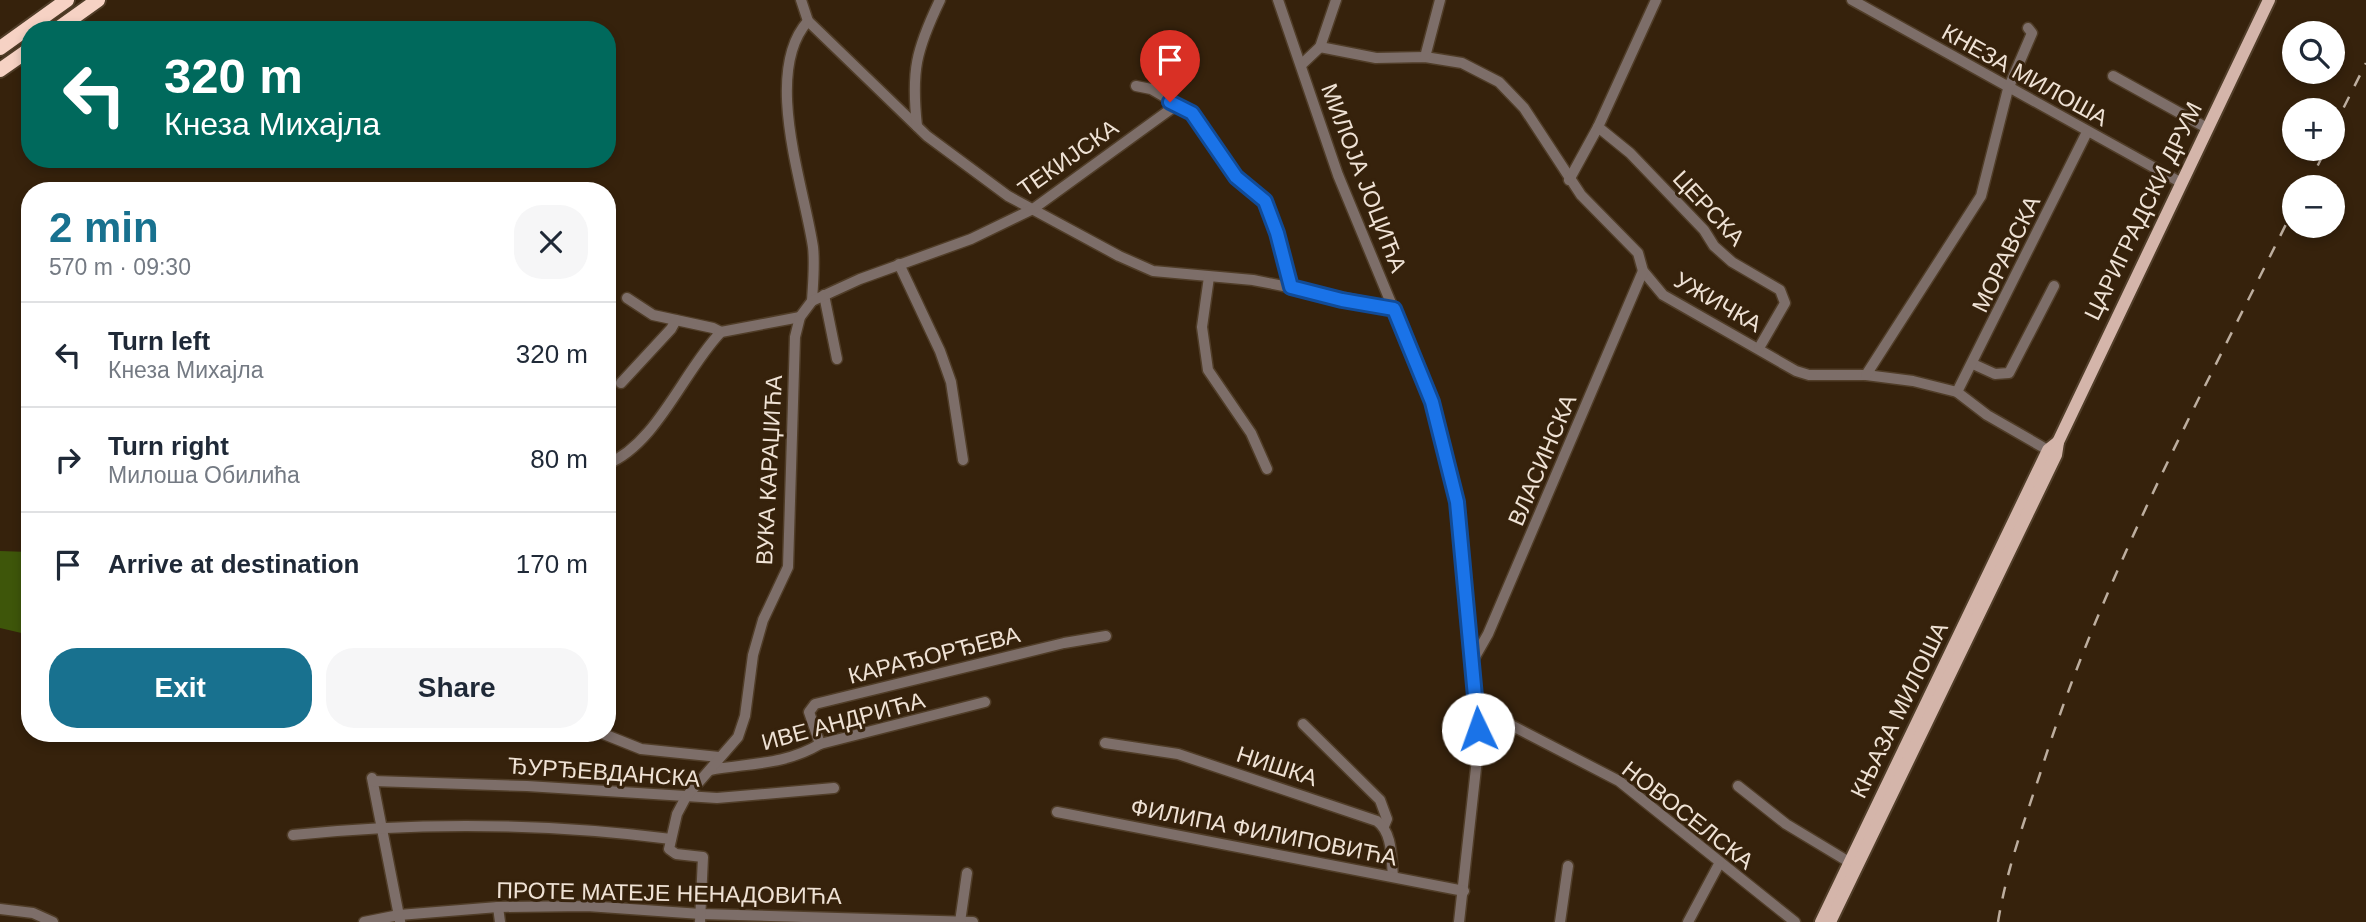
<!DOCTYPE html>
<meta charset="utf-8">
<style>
:root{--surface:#fff;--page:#f6f6f7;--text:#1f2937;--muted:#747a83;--line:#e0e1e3;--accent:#18718f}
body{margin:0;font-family:Helvetica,sans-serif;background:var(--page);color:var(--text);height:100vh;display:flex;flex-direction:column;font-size:26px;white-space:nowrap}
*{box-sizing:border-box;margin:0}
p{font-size:23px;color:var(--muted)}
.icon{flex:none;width:38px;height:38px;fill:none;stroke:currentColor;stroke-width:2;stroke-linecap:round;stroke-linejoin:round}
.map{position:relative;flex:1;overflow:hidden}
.side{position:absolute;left:21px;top:182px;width:595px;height:560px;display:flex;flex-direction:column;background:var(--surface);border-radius:28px;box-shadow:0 4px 10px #0003}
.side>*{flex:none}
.top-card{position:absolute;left:21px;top:21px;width:595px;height:147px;border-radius:28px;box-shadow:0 4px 10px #0003;background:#00695c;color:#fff;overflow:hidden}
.fabs{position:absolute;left:2282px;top:21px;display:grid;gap:14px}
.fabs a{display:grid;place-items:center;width:63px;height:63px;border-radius:50%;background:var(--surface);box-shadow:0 4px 10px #0003;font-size:35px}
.pin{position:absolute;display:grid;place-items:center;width:60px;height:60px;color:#fff;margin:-72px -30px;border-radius:50% 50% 50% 0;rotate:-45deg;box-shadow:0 0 7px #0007}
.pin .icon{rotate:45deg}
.me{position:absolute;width:77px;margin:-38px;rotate:357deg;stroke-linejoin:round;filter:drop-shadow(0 0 5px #0008)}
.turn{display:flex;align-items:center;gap:24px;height:147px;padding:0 28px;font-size:32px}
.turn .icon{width:91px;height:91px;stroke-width:2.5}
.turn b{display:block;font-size:49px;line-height:60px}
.round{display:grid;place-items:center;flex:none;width:74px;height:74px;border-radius:28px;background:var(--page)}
.overview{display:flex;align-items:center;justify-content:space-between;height:119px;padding:0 28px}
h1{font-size:42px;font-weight:700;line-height:52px;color:var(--accent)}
.primary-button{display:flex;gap:14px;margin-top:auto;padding:14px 28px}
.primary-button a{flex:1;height:80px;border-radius:28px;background:var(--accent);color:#fff;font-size:28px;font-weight:700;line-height:80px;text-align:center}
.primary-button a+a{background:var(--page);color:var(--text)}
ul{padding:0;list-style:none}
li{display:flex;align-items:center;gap:21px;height:105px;padding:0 28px;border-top:2px solid var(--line)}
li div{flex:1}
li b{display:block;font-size:26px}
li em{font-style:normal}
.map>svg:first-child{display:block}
</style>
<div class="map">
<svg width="2366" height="922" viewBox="0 0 2366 922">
<rect width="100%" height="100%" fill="#36220c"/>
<!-- forest -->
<path fill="#3e560a" d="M 0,551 L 30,552 L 30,635 L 0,628 Z"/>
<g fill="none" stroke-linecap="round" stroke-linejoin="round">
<defs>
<g id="minor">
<path d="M 801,0 L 808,21 L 927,136 L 1008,196 L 1119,256 L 1153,271 L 1253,280 L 1394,308"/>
<path d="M 1278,0 L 1338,175 L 1432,402 L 1457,502 L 1478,708 L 1478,750 L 1459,922"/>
<path d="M 1852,0 L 2180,182"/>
<path d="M 808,21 C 762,72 804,186 813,247 C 815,264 813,284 812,301"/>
<path d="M 1320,47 L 1376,58 L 1425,57 L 1462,63 L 1499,82 L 1524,108 L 1581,195 L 1638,253 L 1643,271 L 1663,295 L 1796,371 L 1809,375 L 1866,375 L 1913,381 L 1957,392 L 1987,415 L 2053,453"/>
<path d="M 1425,57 L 1440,0"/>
<path d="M 1301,65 L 1320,47 L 1336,0"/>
<path d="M 2113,76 L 2207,128"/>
<path d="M 1136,86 L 1151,89 L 1192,113 L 1236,177 L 1264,201 L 1277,233 L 1291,287"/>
<path d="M 917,126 C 911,71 916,50 940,0"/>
<path d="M 1598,127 L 1630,153 L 1704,230 L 1714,246 L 1732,262 L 1780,290 L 1785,303 L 1759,348"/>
<path d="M 1569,180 L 1598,127 L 1656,0"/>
<path d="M 899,264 L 940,351 L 951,382 L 963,460"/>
<path d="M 1209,277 L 1202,327 L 1208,370 L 1251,433 L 1267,469"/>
<path d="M 824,295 L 837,359"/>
<path d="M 627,298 L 653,315 L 713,328 L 721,332"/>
<path d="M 1973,364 L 1995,374 L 2009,373 L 2054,286"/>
<path d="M 1866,375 L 1981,196 L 2008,89 L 2032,33 L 2028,28"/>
<path d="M 621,383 L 671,329 L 676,320"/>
<path d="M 1957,392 L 2087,132"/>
<path d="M 607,464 C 657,444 684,370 721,332 L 800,317"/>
<path d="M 1472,662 L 1488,634 L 1643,271"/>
<path d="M 1478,708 L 1619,781 L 1795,922"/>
<path d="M 1303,724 L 1380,800 L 1387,819 L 1384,826"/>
<path d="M 601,733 L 641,749 L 719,757"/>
<path d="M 1105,743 L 1178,754 L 1377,821 C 1393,833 1391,858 1393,876"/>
<path d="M 820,744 L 809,712 L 815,704 L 1064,643 L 1106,636"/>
<path d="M 710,770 C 749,763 785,765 820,744 L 985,702"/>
<path d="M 372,778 L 400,921"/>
<path d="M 373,781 L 527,786 L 717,798 L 834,788"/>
<path d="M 1738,786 L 1786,824 L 1849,862"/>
<path d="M 1057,812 L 1464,891"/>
<path d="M 293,835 C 419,822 546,823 671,839"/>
<path d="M 498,907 L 500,922"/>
<path d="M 0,909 L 33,913 L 53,922"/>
<path d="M 364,922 L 399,915 L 498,907 L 587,906 L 701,914 L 973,922"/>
<path d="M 700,922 L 703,857 L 676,854 L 669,849 L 677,814 L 686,797 L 738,737 L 745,716 L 753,655 L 763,620 L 788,567 L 795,337 L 800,317 L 812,301 L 860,279 L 971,239 L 1033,209 L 1175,106"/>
<path d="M 960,922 L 967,873"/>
<path d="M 1560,922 L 1568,866"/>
<path d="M 1688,922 L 1719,864"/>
</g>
<g id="major">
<path d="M 1821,922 L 2048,450 L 2058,442"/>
<path d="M 1830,922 L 2056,455 L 2058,442 L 2269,0"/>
</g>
<g id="highway">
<path d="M 56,30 L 98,0"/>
<path d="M 0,48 L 67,0"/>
<path d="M 0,70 L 30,49"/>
</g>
</defs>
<!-- minor casing -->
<use href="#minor" stroke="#503d28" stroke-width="13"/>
<!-- major casing -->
<use href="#major" stroke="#503d28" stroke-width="16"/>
<!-- highway casing -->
<use href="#highway" stroke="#503d28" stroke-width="18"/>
<!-- minor -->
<use href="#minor" stroke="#7d6e69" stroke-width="10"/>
<!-- major -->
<use href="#major" stroke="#d4b5aa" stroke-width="12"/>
<!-- highway -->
<use href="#highway" stroke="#f6d2c4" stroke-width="14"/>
<!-- rail -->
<g stroke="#bdae9f" stroke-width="2.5" stroke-dasharray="12 12" stroke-linecap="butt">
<path d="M 2333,129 L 2366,63"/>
<path d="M 2307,187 L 2326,149"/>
<path d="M 1998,922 C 2006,872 2024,822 2040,774 C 2102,576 2203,393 2294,208"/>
</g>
</g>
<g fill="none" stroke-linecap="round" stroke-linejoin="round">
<defs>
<path id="route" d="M 1170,102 L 1192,113 L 1236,177 L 1265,201 L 1277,233 L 1291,287 L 1342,300 L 1394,309 L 1432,402 L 1457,502 L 1478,729"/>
</defs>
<!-- route casing -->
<use href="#route" stroke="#114b97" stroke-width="18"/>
<!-- route -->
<use href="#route" stroke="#1a73e8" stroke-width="12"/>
</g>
<g text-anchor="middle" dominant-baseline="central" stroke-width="6" stroke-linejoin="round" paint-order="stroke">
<!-- street labels -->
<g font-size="23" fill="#efe2d5" stroke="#36220c">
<text transform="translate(2025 75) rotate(29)">КНЕЗА МИЛОША</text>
<text transform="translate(1068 158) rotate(-35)">ТЕКИЈСКА</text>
<text transform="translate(1364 178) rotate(69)">МИЛОЈА ЈОЦИЋА</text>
<text transform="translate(1709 208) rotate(47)">ЦЕРСКА</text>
<text transform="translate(2143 211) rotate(-64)">ЦАРИГРАДСКИ ДРУМ</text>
<text transform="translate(2006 254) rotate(-64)">МОРАВСКА</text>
<text transform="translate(1718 302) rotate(30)">УЖИЧКА</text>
<text transform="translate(1542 460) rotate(-67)">ВЛАСИНСКА</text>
<text transform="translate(769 470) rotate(-87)">ВУКА КАРАЏИЋА</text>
<text transform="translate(934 655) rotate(-14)">КАРАЂОРЂЕВА</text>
<text transform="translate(1899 710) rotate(-64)">КЊАЗА МИЛОША</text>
<text transform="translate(843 721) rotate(-15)">ИВЕ АНДРИЋА</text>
<text transform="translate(1277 766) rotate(18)">НИШКА</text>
<text transform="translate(604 772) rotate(4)">ЂУРЂЕВДАНСКА</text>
<text transform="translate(1688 815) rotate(38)">НОВОСЕЛСКА</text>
<text transform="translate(1264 832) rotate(11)">ФИЛИПА ФИЛИПОВИЋА</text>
<text transform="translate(669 893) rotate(1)">ПРОТЕ МАТЕЈЕ НЕНАДОВИЋА</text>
</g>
</g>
</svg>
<div class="fabs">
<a><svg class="icon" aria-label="search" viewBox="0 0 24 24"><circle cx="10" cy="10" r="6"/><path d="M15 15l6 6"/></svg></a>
<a>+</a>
<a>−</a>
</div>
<div class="pin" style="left:1170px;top:102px;background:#d93025"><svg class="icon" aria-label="arrive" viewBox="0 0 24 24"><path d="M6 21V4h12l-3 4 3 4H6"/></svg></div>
<svg class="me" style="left:1478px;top:729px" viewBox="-20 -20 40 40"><circle r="19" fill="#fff"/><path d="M0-13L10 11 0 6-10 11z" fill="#1a73e8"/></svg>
<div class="top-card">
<div class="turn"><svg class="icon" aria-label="left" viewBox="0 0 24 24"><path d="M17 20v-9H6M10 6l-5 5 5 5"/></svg><div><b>320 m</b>Кнеза Михајла</div></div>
</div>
<section class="side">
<div class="overview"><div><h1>2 min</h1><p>570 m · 09:30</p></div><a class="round"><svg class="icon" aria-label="close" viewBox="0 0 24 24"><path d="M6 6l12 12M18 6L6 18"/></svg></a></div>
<ul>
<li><svg class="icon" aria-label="left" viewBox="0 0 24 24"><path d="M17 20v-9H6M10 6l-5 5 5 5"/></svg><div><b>Turn left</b><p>Кнеза Михајла</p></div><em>320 m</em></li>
<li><svg class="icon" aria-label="right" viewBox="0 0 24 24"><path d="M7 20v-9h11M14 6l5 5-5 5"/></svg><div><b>Turn right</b><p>Милоша Обилића</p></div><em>80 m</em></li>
<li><svg class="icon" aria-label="arrive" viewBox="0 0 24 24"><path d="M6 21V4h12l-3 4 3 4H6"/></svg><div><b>Arrive at destination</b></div><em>170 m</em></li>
</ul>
<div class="primary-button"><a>Exit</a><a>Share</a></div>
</section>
</div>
